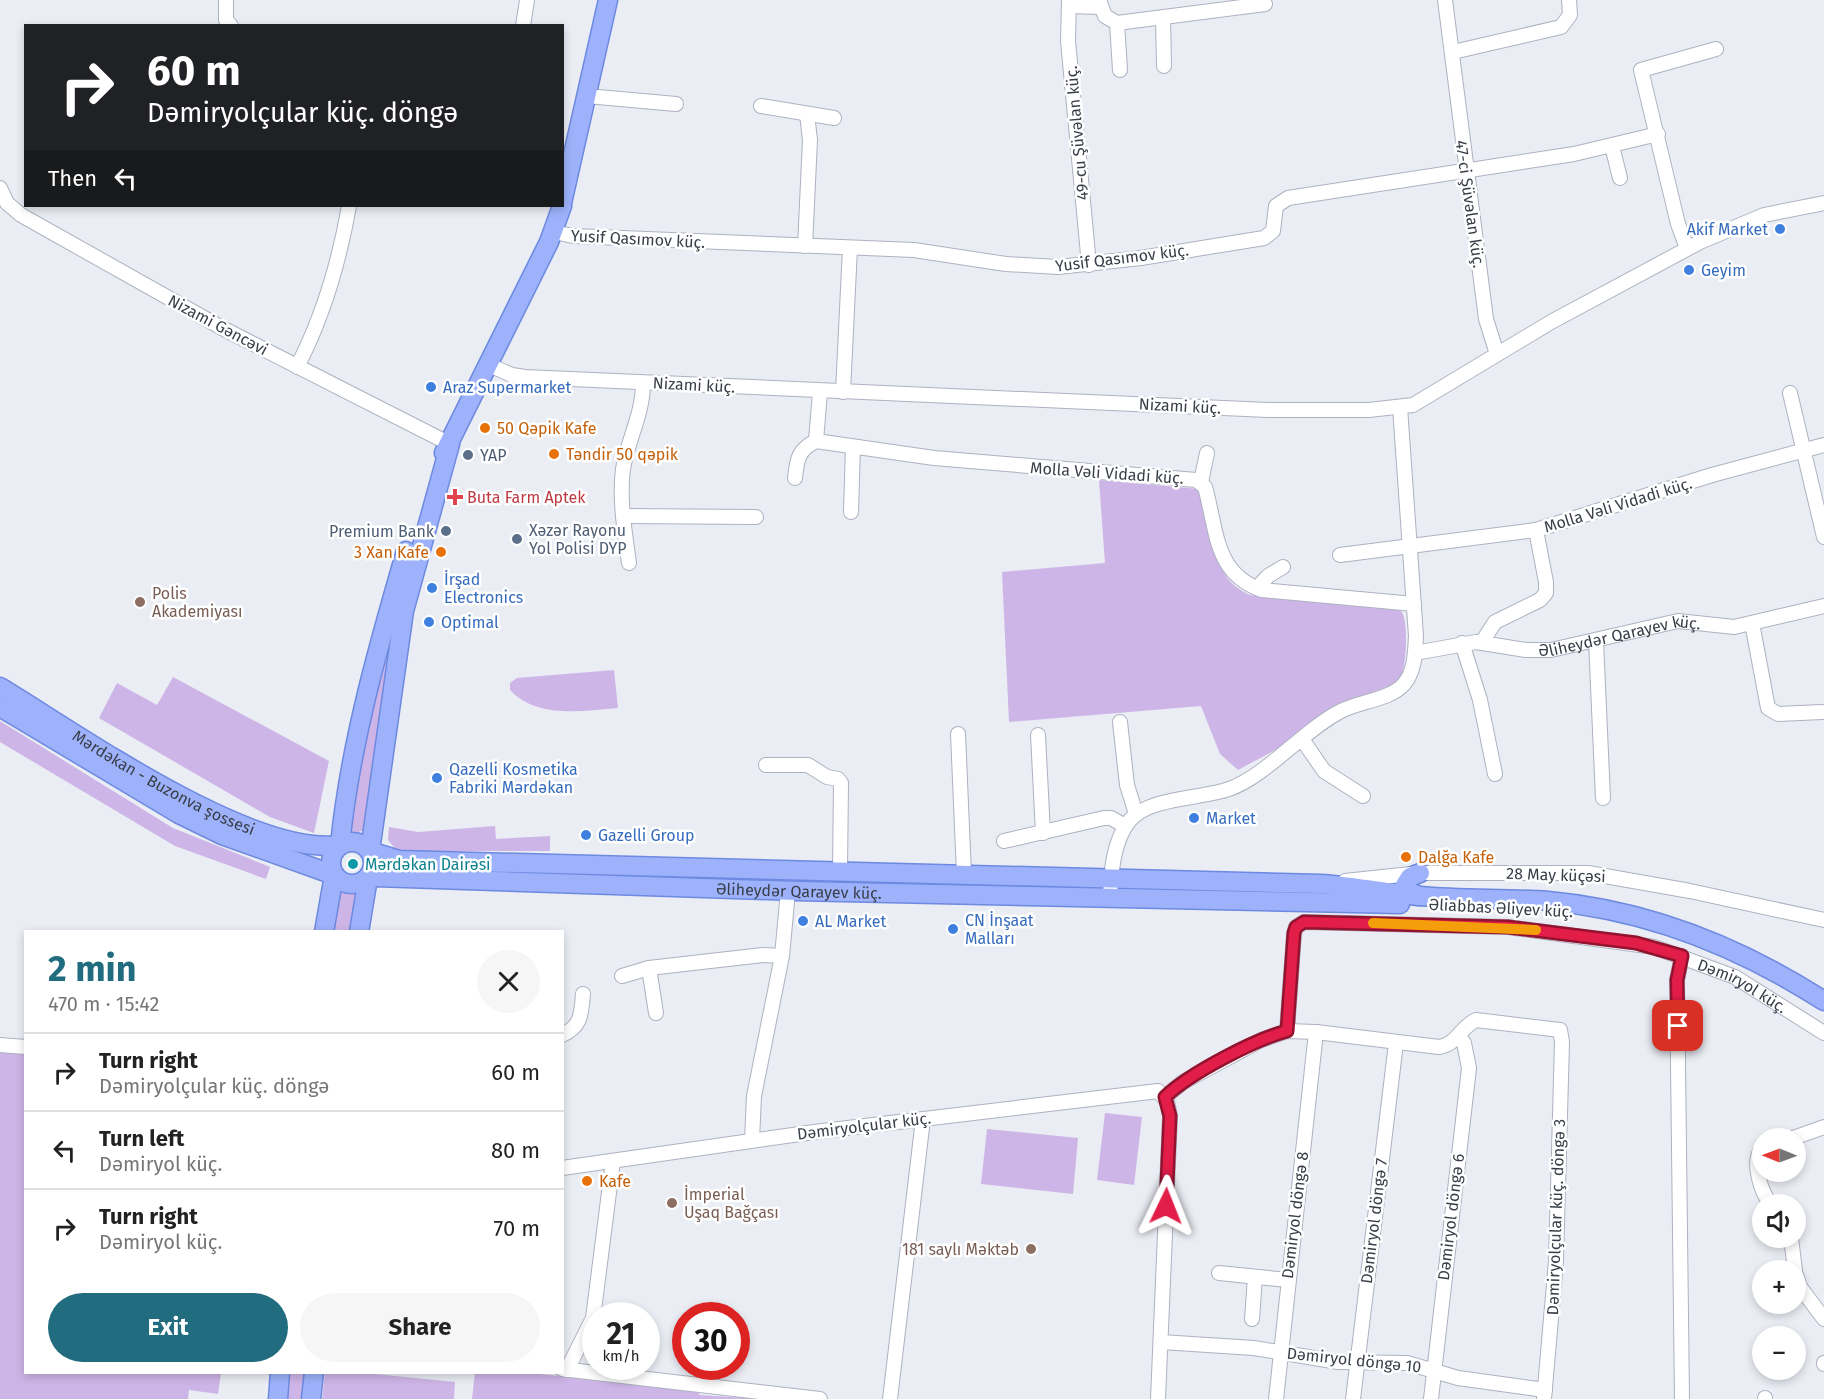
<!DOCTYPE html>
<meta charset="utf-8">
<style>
:root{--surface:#fff;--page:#f6f6f6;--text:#222;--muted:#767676;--line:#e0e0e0;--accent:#226c80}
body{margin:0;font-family:"Fira Sans",sans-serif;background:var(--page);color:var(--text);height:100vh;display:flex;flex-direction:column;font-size:22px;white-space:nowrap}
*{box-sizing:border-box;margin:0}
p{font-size:20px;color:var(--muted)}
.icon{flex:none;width:33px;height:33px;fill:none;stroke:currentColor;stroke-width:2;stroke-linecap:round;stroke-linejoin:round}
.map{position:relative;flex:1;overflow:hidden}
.details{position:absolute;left:24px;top:930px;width:540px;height:444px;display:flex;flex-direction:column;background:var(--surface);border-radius:0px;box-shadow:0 3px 9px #0003}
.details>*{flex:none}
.hud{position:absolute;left:24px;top:24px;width:540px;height:183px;border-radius:0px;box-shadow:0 3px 9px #0003;background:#202124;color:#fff;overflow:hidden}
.needle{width:39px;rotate:271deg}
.buttons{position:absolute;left:1752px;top:1128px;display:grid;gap:12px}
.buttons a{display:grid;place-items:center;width:54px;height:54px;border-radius:50%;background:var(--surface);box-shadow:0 3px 9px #0003;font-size:30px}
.speed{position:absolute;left:582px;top:1302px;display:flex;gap:12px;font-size:30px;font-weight:700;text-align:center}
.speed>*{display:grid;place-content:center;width:78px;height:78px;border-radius:50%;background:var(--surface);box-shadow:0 3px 9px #0003;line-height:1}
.speed small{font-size:15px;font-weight:400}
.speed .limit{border:9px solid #d22;background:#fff;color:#111}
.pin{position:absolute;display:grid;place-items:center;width:51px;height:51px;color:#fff;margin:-26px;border-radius:12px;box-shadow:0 3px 9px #0006}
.me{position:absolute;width:66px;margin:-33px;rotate:2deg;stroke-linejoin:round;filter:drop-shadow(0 0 4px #0008)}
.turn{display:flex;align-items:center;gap:21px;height:126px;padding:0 24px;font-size:27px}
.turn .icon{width:78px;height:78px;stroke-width:2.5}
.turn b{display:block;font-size:42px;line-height:51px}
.then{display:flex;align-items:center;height:57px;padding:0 24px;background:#0003;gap:12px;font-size:22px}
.round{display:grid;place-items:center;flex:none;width:63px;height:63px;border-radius:32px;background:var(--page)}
.headline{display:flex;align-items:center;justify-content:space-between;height:102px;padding:0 24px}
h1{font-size:36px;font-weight:700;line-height:45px;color:var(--accent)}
.cta{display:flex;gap:12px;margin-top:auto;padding:12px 24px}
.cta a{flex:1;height:69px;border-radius:36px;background:var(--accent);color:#fff;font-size:24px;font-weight:700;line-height:69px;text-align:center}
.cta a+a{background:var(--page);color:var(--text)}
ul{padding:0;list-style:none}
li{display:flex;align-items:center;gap:18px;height:78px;padding:0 24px;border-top:2px solid var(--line)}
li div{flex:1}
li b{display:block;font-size:22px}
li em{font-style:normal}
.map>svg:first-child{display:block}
</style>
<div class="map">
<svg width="1824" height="1399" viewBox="0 0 1824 1399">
<rect width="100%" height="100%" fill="#eaedf4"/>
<!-- green -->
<g fill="#ceb5e7">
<path d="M 1099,480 L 1199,489 C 1223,524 1202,574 1250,595 L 1395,608 L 1402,612 C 1409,626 1406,667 1400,682 L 1340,704 L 1277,749 L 1238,770 L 1220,754 L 1201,706 L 1009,722 L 1002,572 L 1105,563 Z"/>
<path d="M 393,629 L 365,830 L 355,833 L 349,829 L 386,630 Z"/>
<path d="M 614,670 L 618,708 C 583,711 537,719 510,690 L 510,683 L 517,678 Z"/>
<path d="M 173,677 L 329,761 L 314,833 L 270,817 L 99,718 L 117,683 L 157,705 Z"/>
<path d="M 0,721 L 173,828 L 270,867 L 266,879 L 175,846 L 0,742 Z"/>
<path d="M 495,826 L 496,839 L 550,836 L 550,851 L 397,851 L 388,840 L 389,827 L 418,832 Z"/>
<path d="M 347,890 L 356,893 L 352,931 L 332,932 L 337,891 Z"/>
<path d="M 0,1052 L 25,1053 L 26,1372 L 221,1373 L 218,1394 L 189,1390 L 188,1399 L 0,1399 Z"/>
<path d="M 1105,1113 L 1142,1117 L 1134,1185 L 1097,1180 Z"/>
<path d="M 987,1129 L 1078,1138 L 1073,1194 L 981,1184 Z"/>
<path d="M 475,1372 L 530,1373 L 696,1390 L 700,1395 L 760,1399 L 472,1399 Z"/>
<path d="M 289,1373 L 307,1373 L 304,1399 L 286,1399 Z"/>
<path d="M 325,1373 L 365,1373 L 455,1382 L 454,1399 L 322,1399 Z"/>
</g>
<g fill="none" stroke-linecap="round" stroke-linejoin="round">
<defs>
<g id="minor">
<path d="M 226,0 L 226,20 L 231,26"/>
<path d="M 1069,0 L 1068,41 L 1089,265"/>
<path d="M 1099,0 L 1105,16 L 1117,23 L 1265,4"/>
<path d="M 1445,0 L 1486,319 L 1497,354"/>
<path d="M 1069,6 L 1100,7"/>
<path d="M 1163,18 L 1164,66"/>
<path d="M 1117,23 L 1120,70"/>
<path d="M 523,26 L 527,0"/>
<path d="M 1453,52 L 1561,27 L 1570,15 L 1569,0"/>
<path d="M 587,96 L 676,104"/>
<path d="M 761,106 L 834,118"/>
<path d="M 1612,146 L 1620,178"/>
<path d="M 0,188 L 7,203 L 21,215 L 222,328 L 450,444"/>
<path d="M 554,232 L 573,236 L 914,250 L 1006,264 L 1058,267 L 1141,258 L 1264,238 L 1273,231 L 1276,206 L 1288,198 L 1574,154 L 1658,134"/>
<path d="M 805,246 L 810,140 L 807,114"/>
<path d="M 1687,248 L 1678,224 L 1641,70 L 1716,49"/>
<path d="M 489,365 L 512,375 L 525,377 L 1268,410 L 1369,410 L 1413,405 L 1551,322 L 1700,242 L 1764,215 L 1824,203"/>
<path d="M 297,367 C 324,315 339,263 349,206"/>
<path d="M 820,392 L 816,441 L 934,458 L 1196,480 L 1205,487 C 1217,529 1214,574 1262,590 L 1414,604"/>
<path d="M 843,392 L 850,248"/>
<path d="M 1790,393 L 1824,537"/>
<path d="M 795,478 C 797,459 798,450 816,441"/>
<path d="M 1201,482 L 1207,453"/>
<path d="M 851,512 L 853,447"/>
<path d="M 623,516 L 756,517"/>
<path d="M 1340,555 L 1536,530 L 1712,475 L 1824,445"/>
<path d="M 629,563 C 625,533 619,500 623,469 C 628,439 643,414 643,383"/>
<path d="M 1257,588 L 1268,576 L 1283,567"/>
<path d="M 1752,623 L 1768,708 L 1778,714 L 1822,712"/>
<path d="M 1596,641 L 1603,798"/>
<path d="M 1482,642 L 1495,622 L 1540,600 L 1546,593 L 1546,582 L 1536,530"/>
<path d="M 1462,643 L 1480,700 L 1495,774"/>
<path id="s1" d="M 1415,653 L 1476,642 L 1526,650 L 1551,650 L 1678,621 L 1734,627 L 1824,606"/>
<path d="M 1120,722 L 1127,785 L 1136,814"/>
<path d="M 958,734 L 964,874"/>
<path d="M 1038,735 L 1043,833"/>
<path d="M 1302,739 L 1324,771 L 1363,796"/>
<path d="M 766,765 L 808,765 L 827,777 L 838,779 L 841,783 L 840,871"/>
<path d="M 1004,841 L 1104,818 L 1111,818 L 1125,826"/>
<path d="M 1345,881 L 1420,873 L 1588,873 L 1690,891 L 1824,920"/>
<path d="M 1110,898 C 1111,873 1113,840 1130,820 C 1150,797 1201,799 1229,789 C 1266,776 1305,729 1341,711 C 1360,701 1390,700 1404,684 C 1415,671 1415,653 1416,636 L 1400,407"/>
<path d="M 1682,956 L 1677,980 L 1682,1399"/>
<path d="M 649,968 L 656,1013"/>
<path d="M 622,976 L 649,968 L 763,955 L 782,956"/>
<path id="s2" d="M 1287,1031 L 1294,934 L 1296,927 L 1304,922 L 1508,927 L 1654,947 L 1735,977 L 1824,1033"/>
<path d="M 562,1035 C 582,1026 581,1014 583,994"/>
<path d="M 0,1045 L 26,1047"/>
<path d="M 1165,1097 L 1183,1082 L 1261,1040 L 1287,1031 L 1316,1032 L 1439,1047 C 1458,1044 1460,1027 1476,1020 L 1560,1030 L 1562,1042 L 1556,1261 L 1544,1399"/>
<path d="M 1793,1138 L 1824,1127"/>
<path d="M 752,1140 L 754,1096 L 782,956 L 788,891"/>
<path d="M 1762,1149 C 1751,1161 1761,1193 1771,1204"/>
<path d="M 562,1168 L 814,1132 L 1158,1091 L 1167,1101 L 1170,1116 L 1158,1399"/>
<path d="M 1791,1238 L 1795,1270"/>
<path d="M 1219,1273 L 1288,1280"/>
<path d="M 1796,1275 L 1800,1287 L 1824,1319"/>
<path d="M 1252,1319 L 1255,1277"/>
<path d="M 1161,1342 L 1254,1348 L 1338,1362 L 1407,1363 L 1458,1378 L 1545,1390"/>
<path d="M 1824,1364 L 1824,1363"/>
<path d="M 562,1369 L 820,1399"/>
<path d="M 567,1370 L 593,1318 L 613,1161"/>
<path d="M 1765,1398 L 1765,1399"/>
<path d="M 890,1399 L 923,1119"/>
<path d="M 1276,1399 L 1316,1032"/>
<path d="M 1353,1399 L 1396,1043"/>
<path d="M 1431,1399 L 1469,1068 L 1464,1043 L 1459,1037"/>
</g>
<g id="major">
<path d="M 562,203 L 608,0"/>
<path d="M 450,444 L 404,611 L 370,851 L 399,860 L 1320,884 C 1354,886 1387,893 1420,896 C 1462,900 1505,898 1548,901 C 1648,910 1740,947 1824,1001"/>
<path d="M 444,453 L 549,242 L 562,206"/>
<path id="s3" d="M 0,687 C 78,734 251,857 340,845 C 350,745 378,647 406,551"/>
<path d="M 0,707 L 179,814 L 222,835 L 334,875 L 324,932"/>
<circle cx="352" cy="863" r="21"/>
<path d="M 1419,896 L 1408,891 L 1405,885 L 1410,877 L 1420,873"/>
<path id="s4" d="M 359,932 L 368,878 L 376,877 L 796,891 L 1400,904"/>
<path d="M 278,1399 L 280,1372"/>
<path d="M 311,1399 L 314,1372"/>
</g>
</defs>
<!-- minor casing -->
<use href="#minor" stroke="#adb2c0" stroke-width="16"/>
<!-- major casing -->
<use href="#major" stroke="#6d89e0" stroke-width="21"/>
<!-- minor -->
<use href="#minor" stroke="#fff" stroke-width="14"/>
<!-- major -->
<use href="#major" stroke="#9db2fb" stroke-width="18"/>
</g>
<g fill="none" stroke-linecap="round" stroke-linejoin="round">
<defs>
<path id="route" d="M 1166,1206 L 1170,1116 L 1165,1097 C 1190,1073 1254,1040 1287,1031 L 1294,933 L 1296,927 L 1304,922 L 1508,927 L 1636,943 L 1682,956 L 1677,980 L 1678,1026"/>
</defs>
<!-- route casing -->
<use href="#route" stroke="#92132f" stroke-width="15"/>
<!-- route -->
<use href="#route" stroke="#e11d48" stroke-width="10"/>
<!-- slow -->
<path stroke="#f59e0b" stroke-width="10" d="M 1373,923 L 1536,930"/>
</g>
<!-- markers -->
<g fill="#3f7fe0" stroke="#fff" stroke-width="2">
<circle cx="1780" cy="229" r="6"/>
<circle cx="1689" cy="270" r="6"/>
<circle cx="431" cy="387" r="6"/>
<circle cx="432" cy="588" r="6"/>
<circle cx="429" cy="622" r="6"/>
<circle cx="437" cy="778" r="6"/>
<circle cx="1194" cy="818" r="6"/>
<circle cx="586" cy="835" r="6"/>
<circle cx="803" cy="921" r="6"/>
<circle cx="953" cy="929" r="6"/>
</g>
<g fill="#e8710a" stroke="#fff" stroke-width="2">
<circle cx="485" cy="428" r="6"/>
<circle cx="554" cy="454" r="6"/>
<circle cx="441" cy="552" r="6"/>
<circle cx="1406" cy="857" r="6"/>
<circle cx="587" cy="1181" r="6"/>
</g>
<g fill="#5c6f8a" stroke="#fff" stroke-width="2">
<circle cx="468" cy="455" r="6"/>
<circle cx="446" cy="531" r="6"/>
<circle cx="517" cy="539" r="6"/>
</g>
<path fill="#e0444e" stroke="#fff" stroke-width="2" d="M452 488h6v6h6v6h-6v6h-6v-6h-6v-6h6z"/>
<g fill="#8d6e63" stroke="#fff" stroke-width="2">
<circle cx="140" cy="602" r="6"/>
<circle cx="672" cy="1203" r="6"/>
<circle cx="1031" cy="1249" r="6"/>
</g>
<circle fill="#0f9aa8" stroke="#fff" stroke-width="2" cx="353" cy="864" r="6"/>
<g text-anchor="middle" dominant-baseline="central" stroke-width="5" stroke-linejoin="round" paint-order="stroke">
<!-- street labels -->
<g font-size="16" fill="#383e48" stroke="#fff">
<text transform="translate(1077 133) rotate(-95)">49-cu Şüvəlan küç.</text>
<text transform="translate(1470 204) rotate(82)">47-ci Şüvəlan küç.</text>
<text transform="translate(638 239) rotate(3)">Yusif Qasımov küç.</text>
<text transform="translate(1122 258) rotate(-7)">Yusif Qasımov küç.</text>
<text transform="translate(218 325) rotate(28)">Nizami Gəncəvi</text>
<text transform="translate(694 385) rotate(3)">Nizami küç.</text>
<text transform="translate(1180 406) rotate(3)">Nizami küç.</text>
<text transform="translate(1107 473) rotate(4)">Molla Vəli Vidadi küç.</text>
<text transform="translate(1618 505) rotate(-17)">Molla Vəli Vidadi küç.</text>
<text stroke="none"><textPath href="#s1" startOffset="208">Əliheydər Qarayev küç.</textPath></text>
<text stroke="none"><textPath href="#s3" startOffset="190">Mərdəkan - Buzonva şossesi</textPath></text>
<text transform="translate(1556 875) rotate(2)">28 May küçəsi</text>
<text stroke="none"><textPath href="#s4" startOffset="486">Əliheydər Qarayev küç.</textPath></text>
<text transform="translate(1501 908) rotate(3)">Əliabbas Əliyev küç.</text>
<text stroke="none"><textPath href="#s2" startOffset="562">Dəmiryol küç.</textPath></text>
<text transform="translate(864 1126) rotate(-7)">Dəmiryolçular küç.</text>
<text transform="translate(1295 1215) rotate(-83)">Dəmiryol döngə 8</text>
<text transform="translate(1451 1217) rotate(-83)">Dəmiryol döngə 6</text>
<text transform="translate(1556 1217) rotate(-88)">Dəmiryolçular küç. döngə 3</text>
<text transform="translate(1374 1221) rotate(-83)">Dəmiryol döngə 7</text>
<text transform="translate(1354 1360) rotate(6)">Dəmiryol döngə 10</text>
</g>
<!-- shop labels -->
<g font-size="16" fill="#366cbe" stroke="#fff" text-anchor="start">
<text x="1768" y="229" text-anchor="end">Akif Market</text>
<text x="1701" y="270">Geyim</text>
<text x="443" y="387">Araz Supermarket</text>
<text x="444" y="579">İrşad<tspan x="444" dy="18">Electronics</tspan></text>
<text x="441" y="622">Optimal</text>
<text x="449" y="769">Qazelli Kosmetika<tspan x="449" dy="18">Fabriki Mərdəkan</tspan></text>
<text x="1206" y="818">Market</text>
<text x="598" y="835">Gazelli Group</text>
<text x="965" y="920">CN İnşaat<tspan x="965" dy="18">Malları</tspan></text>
<text x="815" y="921">AL Market</text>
</g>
<!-- food labels -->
<g font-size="16" fill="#c56008" stroke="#fff" text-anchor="start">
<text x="497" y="428">50 Qəpik Kafe</text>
<text x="566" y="454">Təndir 50 qəpik</text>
<text x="429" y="552" text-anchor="end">3 Xan Kafe</text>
<text x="1418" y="857">Dalğa Kafe</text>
<text x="599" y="1181">Kafe</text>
</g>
<!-- service labels -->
<g font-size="16" fill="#4e5e75" stroke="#fff" text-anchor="start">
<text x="480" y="455">YAP</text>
<text x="529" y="530">Xəzər Rayonu<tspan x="529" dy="18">Yol Polisi DYP</tspan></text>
<text x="434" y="531" text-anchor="end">Premium Bank</text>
</g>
<!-- health labels -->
<g font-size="16" fill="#be3a42" stroke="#fff" text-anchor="start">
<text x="467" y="497">Buta Farm Aptek</text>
</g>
<!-- education labels -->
<g font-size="16" fill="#785e54" stroke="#fff" text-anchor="start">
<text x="152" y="593">Polis<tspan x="152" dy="18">Akademiyası</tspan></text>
<text x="684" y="1194">İmperial<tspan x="684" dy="18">Uşaq Bağçası</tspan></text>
<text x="1019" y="1249" text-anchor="end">181 saylı Məktəb</text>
</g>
<!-- culture labels -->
<g font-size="16" fill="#0d838f" stroke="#fff" text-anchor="start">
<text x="365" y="864">Mərdəkan Dairəsi</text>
</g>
</g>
</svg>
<div class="buttons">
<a><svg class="needle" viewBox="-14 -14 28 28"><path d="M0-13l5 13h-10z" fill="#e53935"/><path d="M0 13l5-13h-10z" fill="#767676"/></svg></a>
<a><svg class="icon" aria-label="sound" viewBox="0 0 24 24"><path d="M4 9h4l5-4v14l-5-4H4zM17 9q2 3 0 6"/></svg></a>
<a>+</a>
<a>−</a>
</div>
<div class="speed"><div>21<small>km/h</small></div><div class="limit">30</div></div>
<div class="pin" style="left:1678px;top:1026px;background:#d93025"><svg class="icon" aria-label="arrive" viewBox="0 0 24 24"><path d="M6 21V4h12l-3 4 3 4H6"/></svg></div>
<svg class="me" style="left:1166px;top:1206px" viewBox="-20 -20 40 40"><path d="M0-17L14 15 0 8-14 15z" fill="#e11d48" stroke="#fff" stroke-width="4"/></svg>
<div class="hud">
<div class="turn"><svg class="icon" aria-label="right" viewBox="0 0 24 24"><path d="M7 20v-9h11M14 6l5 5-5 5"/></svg><div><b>60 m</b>Dəmiryolçular küç. döngə</div></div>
<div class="then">Then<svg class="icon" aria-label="left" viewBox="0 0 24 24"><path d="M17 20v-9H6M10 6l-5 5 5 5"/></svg></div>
</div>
<section class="details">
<div class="headline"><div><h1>2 min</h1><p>470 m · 15:42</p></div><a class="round"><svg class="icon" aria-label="close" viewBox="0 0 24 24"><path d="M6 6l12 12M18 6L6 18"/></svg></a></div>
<ul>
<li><svg class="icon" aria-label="right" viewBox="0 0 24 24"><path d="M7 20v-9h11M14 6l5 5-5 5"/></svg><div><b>Turn right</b><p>Dəmiryolçular küç. döngə</p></div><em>60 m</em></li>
<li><svg class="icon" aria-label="left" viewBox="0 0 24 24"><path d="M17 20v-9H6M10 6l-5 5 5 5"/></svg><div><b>Turn left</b><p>Dəmiryol küç.</p></div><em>80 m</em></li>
<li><svg class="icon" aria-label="right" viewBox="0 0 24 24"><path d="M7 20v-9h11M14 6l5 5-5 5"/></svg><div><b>Turn right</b><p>Dəmiryol küç.</p></div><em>70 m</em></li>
</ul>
<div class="cta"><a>Exit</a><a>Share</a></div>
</section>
</div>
